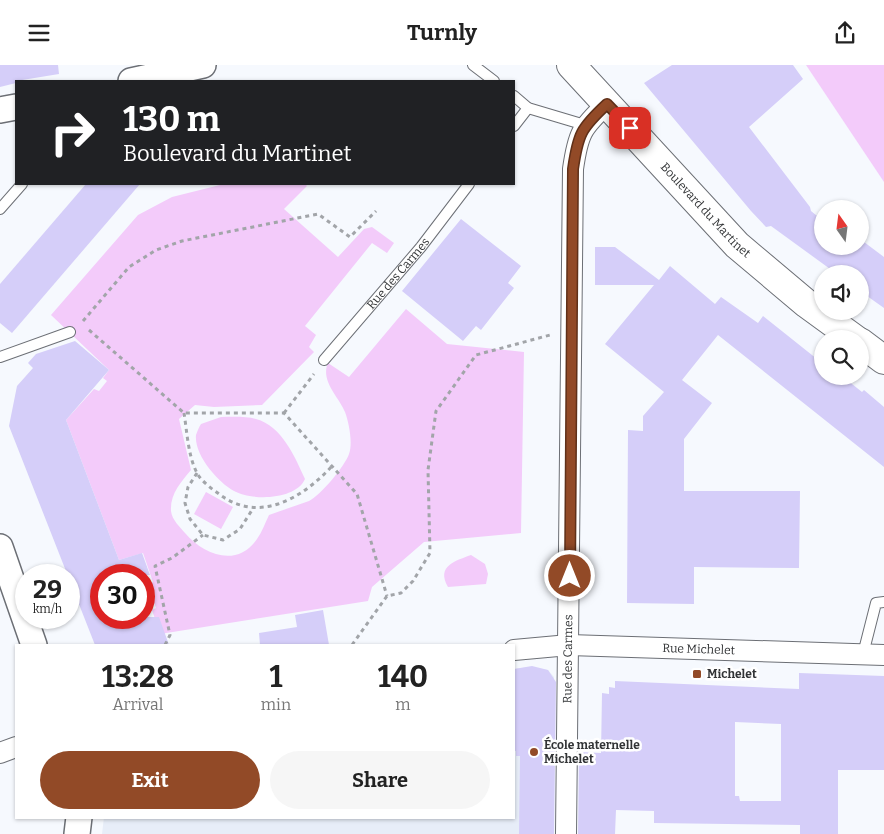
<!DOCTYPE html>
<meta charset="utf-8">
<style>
:root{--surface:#fff;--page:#f6f6f6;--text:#222;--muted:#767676;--accent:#924a27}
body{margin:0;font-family:Bitter,serif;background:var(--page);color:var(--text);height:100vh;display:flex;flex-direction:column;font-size:19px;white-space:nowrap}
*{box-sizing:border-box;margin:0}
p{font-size:16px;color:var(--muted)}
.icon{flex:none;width:28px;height:28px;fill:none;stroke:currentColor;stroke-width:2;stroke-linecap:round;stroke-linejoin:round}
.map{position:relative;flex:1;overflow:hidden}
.panel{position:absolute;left:15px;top:579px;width:500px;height:175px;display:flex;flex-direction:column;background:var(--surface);border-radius:0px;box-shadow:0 1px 4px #0004}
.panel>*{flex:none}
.guide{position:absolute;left:15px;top:15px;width:500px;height:105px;border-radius:0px;box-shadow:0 1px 4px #0004;background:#202124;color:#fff;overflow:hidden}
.needle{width:32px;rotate:346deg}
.fabs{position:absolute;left:814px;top:135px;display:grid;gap:10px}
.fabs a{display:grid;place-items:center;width:55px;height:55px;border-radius:50%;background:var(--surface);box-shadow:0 1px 4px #0004;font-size:25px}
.speed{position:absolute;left:15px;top:499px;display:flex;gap:10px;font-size:25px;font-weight:700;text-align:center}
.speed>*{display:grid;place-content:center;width:65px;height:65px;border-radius:50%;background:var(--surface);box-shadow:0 1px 4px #0004;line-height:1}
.speed small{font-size:12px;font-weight:400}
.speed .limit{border:8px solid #d22;background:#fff;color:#111}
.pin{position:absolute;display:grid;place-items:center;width:42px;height:42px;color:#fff;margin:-21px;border-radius:10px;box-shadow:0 2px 8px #0006}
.me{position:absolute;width:55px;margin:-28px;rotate:0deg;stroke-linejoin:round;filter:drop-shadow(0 0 4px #0008)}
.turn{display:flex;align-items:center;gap:18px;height:105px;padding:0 25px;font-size:22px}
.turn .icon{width:65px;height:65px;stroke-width:2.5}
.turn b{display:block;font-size:35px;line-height:42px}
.eta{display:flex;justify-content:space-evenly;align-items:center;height:85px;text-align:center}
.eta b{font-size:30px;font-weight:700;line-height:35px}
.cta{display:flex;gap:10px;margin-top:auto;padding:10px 25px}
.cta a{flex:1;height:58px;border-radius:30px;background:var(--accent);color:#fff;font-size:20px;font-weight:700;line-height:58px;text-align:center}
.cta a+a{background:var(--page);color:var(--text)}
header{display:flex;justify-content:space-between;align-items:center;height:65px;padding:0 25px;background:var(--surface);font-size:22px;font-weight:700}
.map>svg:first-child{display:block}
</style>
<header><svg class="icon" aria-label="menu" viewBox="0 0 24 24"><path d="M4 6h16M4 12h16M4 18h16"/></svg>Turnly<svg class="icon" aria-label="share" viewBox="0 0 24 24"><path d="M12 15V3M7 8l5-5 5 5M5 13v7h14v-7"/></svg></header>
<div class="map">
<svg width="884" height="769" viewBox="0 0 884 769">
<rect width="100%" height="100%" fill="#f6f9fe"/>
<!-- built -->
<path fill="#e7edf8" d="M 530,602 L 548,605 L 554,612 L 553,769 L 102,769 L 104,752 L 514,752 L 514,604 Z"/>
<!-- green -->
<g fill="#f3cbfa">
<path d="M 806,0 L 884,0 L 884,117 Z"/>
<path d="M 224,119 L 305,119 L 307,121 L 284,144 L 338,192 L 364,164 L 372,162 L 394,178 L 387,188 L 372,178 L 305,261 L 316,270 L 309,282 L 314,287 L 262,340 L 214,342 L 195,340 L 179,354 L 191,405 C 181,417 170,429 171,446 C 172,455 180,462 185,468 C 204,490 237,503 257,474 C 262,467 265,458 269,450 C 282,445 296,441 309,436 C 320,431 345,401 349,389 C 353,378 349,358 345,347 C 339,332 320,316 328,298 L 349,312 L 406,244 L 447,279 L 524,287 L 521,468 L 424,477 L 372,522 L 368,536 L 160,569 L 152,545 L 156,543 L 152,531 L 155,530 L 150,518 L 153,517 L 143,488 L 119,495 L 66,355 L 94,324 L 99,326 L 107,316 L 103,313 L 109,305 L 51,250 L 138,150 L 172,132 Z"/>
<path d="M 221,352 C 232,352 245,351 256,354 C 282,361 295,392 305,414 C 296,435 252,436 234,426 C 218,417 194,390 196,370 C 197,367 199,362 201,359 Z"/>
<path d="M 206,427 L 233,442 L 221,464 L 194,449 Z"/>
<path d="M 471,490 L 485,499 L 488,509 L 486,519 L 448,522 C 436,501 455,496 471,490 Z"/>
</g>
<!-- building -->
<g fill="#d5cef9" fill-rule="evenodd">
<path d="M 0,0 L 58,0 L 59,9 L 16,16 L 16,18 L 0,22 Z"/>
<path d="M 672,0 L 793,0 L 803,14 L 749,62 L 810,142 L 811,146 L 822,155 L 822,181 L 860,182 L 860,174 L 884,192 L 884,243 L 860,226 L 860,209 L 837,209 L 771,161 L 766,162 L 751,146 L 644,18 Z"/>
<path d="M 86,119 L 140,119 L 12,268 L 0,258 L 0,219 Z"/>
<path d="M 461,154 L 521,201 L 508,218 L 514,223 L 481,265 L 476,261 L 463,276 L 402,226 Z"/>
<path d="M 595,182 L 615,182 L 659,215 L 670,201 L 715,239 L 721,232 L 758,258 L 763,251 L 822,298 L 822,311 L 842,311 L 862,327 L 864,325 L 884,342 L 884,402 L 718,270 L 682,315 L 712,338 L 684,374 L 684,426 L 800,426 L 799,503 L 694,502 L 694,539 L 627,538 L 628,365 L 643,366 L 643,351 L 664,327 L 605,279 L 654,220 L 595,220 Z"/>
<path d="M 75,276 L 109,305 L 66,355 L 119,495 L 142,488 L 150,510 L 101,510 L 101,552 L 159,552 L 169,580 L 95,580 L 9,361 L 17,321 L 33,303 L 28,298 L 36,289 Z"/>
<path d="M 323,545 L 329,580 L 260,580 L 259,568 L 297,562 L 295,550 Z"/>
<path d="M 532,601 L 548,605 L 556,617 L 554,769 L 519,769 L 520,691 L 516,691 L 516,686 L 514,686 L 514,604 Z"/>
<path d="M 799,608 L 884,611 L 884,705 L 838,705 L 838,769 L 800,769 L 800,760 L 654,758 L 654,746 L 616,745 L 615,769 L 578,769 L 579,687 L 601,688 L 602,628 L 609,629 L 609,622 L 615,623 L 615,616 L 799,624 ZM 735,657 L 781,659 L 781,736 L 740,736 L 739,731 L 735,731 Z"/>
</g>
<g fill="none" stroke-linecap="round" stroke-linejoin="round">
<defs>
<g id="service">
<path d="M 473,0 L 494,16"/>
<path d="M 514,31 L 528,43 L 585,60"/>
<path d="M 514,61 L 528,43"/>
<path d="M 0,144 L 22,119"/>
<path d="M 0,292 L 70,267"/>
<path id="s1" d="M 324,295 L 421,182 L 469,119"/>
<path d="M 863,589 L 876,538 L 884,537"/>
</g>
<g id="minor">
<path id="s2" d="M 514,585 L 569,580 L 884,590"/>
<path d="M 0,688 L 16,682"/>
<path id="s3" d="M 566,769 L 573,104 C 578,69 581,63 607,39"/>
</g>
<g id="tertiary">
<path d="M 131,16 L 203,0"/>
<path d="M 0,45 L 16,42"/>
<path d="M 0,482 L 34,580"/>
<path d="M 77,769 L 79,752"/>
</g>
<g id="primary">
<path id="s4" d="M 571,0 L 737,180 L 807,239 L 855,274"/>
<path d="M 860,277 L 884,295"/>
</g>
</defs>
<!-- service casing -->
<use href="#service" stroke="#6c6f75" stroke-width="12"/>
<!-- minor casing -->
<use href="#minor" stroke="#6c6f75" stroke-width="22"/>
<!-- tertiary casing -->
<use href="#tertiary" stroke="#6c6f75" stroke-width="28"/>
<!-- primary casing -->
<use href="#primary" stroke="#6c6f75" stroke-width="30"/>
<!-- path -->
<g stroke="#a2a5a9" stroke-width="3" stroke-dasharray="4 4" stroke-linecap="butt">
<path d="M 83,256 L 129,202 L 156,185 L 182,176 L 318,149 L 350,172 L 376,146"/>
<path d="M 89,265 L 184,348 L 284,348 L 357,429 L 387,531"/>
<path d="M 184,348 C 187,366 188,391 197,408 C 201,416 212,424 219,429 C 260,460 304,432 333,400"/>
<path d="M 284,348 L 314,309"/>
<path d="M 197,408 L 188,422 L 185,438 L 190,454 L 203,470 L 223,475 L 240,464 L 254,442"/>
<path d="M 165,580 L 170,570 L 155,501 L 172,493 L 203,470"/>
<path d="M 352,580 L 387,531 L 401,528 L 413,516 L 430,488 L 428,405 L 436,346 L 476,290 L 550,270"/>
</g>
<!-- service -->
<use href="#service" stroke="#fff" stroke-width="10"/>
<!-- minor -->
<use href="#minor" stroke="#fff" stroke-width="20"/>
<!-- tertiary -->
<use href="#tertiary" stroke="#fff" stroke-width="25"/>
<!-- primary -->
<use href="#primary" stroke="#fff" stroke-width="28"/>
</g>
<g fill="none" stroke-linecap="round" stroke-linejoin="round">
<defs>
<path id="route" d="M 570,511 L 573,104 C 578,69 581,63 607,39 L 630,63"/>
</defs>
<!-- route casing -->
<use href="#route" stroke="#5f3019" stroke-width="12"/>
<!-- route -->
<use href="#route" stroke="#924a27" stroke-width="9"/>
</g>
<!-- markers -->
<g fill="#924a27" stroke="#fff" stroke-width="2">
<rect x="692" y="604" width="10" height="10" rx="2.5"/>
<circle cx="534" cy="687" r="5"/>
</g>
<g text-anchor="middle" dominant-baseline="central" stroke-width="5" stroke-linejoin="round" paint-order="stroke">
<!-- street labels -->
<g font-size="12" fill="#323436" stroke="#fff">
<text stroke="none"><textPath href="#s4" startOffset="198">Boulevard du Martinet</textPath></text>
<text stroke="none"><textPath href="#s1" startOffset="114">Rue des Carmes</textPath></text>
<text stroke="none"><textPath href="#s2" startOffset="185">Rue Michelet</textPath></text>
<text stroke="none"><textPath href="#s3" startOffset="175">Rue des Carmes</textPath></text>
</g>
<!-- poi labels -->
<g font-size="12" font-weight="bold" fill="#323436" stroke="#fff" text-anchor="start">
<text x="707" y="609">Michelet</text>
<text x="544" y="680">École maternelle<tspan x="544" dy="14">Michelet</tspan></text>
</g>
</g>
</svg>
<div class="fabs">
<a><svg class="needle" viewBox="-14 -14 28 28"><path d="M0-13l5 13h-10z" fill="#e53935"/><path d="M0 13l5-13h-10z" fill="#767676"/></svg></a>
<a><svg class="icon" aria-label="sound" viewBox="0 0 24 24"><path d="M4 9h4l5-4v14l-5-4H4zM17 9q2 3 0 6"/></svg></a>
<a><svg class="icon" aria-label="search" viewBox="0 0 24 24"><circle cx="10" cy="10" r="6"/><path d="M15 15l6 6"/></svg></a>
</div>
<div class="speed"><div>29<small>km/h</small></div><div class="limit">30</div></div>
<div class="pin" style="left:630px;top:63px;background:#d93025"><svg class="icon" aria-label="arrive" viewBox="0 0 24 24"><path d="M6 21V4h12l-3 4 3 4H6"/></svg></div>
<svg class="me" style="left:570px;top:511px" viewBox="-20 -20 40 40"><circle r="17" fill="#924a27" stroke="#fff" stroke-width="3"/><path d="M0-11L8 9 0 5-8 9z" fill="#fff"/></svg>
<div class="guide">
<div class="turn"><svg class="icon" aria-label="right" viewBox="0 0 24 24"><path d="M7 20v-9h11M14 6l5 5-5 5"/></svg><div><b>130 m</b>Boulevard du Martinet</div></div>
</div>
<section class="panel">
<div class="eta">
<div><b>13:28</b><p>Arrival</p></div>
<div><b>1</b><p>min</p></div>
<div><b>140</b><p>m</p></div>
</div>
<div class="cta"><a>Exit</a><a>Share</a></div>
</section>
</div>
